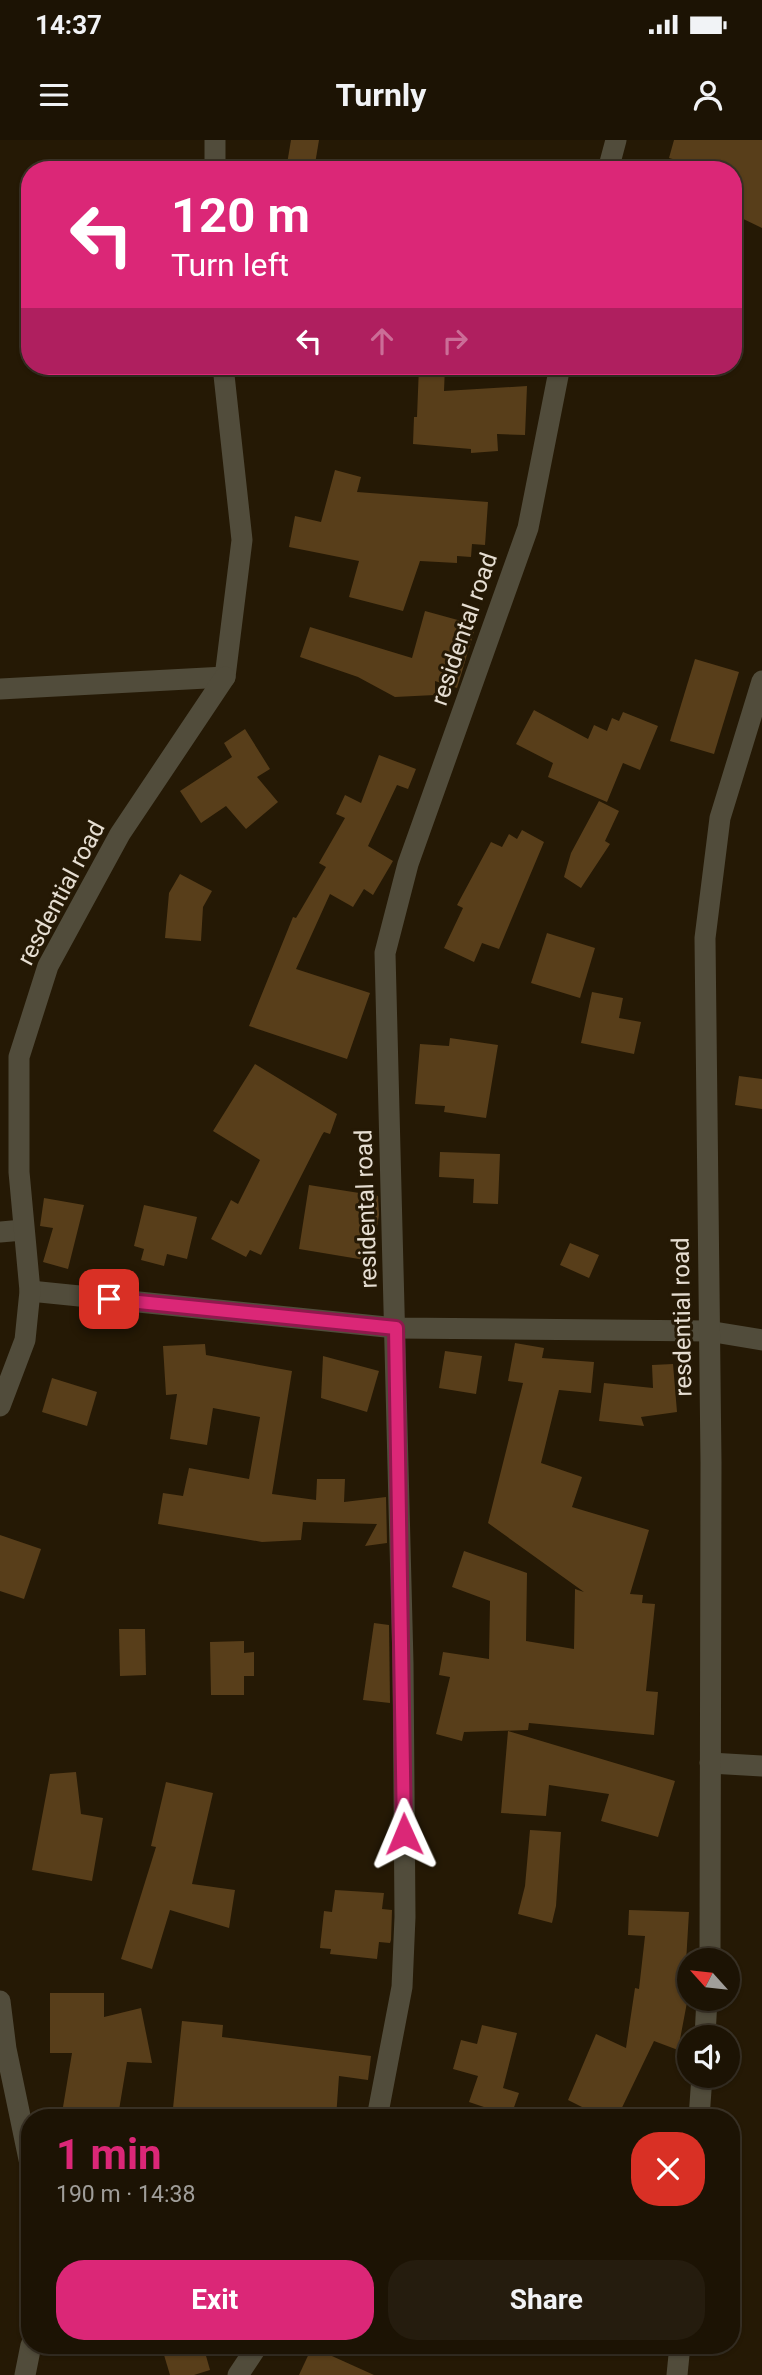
<!DOCTYPE html>
<meta charset="utf-8">
<style>
:root{--surface:#1c1304;--page:#251c0e;--text:#f1f3f6;--muted:#a09e9a;--line:#3a3226;--accent:#db2777}
body{margin:0;font-family:Roboto,sans-serif;background:var(--page);color:var(--text);height:100vh;display:flex;flex-direction:column;font-size:26px;white-space:nowrap}
*{box-sizing:border-box;margin:0}
p{font-size:23px;color:var(--muted)}
.icon{flex:none;width:38px;height:38px;fill:none;stroke:currentColor;stroke-width:2;stroke-linecap:round;stroke-linejoin:round}
.map{position:relative;flex:1;overflow:hidden}
.drawer{position:absolute;left:21px;top:1969px;width:719px;height:245px;display:flex;flex-direction:column;background:var(--surface);border-radius:28px;box-shadow:0 2px 5px #0004,0 0 0 2px var(--line)}
.drawer>*{flex:none}
.top-card{position:absolute;left:21px;top:21px;width:721px;height:214px;border-radius:28px;box-shadow:0 2px 5px #0004,0 0 0 2px var(--line);background:#db2777;color:#fff;overflow:hidden}
.needle{width:46px;rotate:297deg}
.buttons{position:absolute;left:677px;top:1808px;display:grid;gap:14px}
.buttons a{display:grid;place-items:center;width:63px;height:63px;border-radius:50%;background:var(--surface);box-shadow:0 2px 5px #0004,0 0 0 2px var(--line);font-size:35px}
.pin{position:absolute;display:grid;place-items:center;width:60px;height:60px;color:#fff;margin:-30px;border-radius:14px;box-shadow:0 4px 10px #0006}
.me{position:absolute;width:77px;margin:-38px;rotate:359deg;stroke-linejoin:round;filter:drop-shadow(0 0 5px #0008)}
.turn{display:flex;align-items:center;gap:24px;height:147px;padding:0 35px;font-size:32px}
.turn .icon{width:91px;height:91px;stroke-width:2.5}
.turn b{display:block;font-size:49px;line-height:60px}
.lanes{display:flex;align-items:center;height:66px;padding:0 35px;background:#0003;justify-content:center;gap:35px;direction:ltr}
.lanes .off{opacity:.35}
.round{display:grid;place-items:center;flex:none;width:74px;height:74px;border-radius:28px;background:var(--page)}
.head{display:flex;align-items:center;justify-content:space-between;height:119px;padding:0 35px}
h1{font-size:42px;font-weight:700;line-height:52px;color:var(--accent)}
.cta{display:flex;gap:14px;margin-top:auto;padding:14px 35px}
.cta a{flex:1;height:80px;border-radius:28px;background:var(--accent);color:#fff;font-size:28px;font-weight:700;line-height:80px;text-align:center}
.cta a+a{background:var(--page);color:var(--text)}
.status{display:flex;justify-content:space-between;align-items:center;height:49px;padding:0 35px;background:var(--surface);direction:ltr}
.status svg{height:19px;fill:currentColor}
header{display:flex;justify-content:space-between;align-items:center;height:91px;padding:0 35px;background:var(--surface);font-size:32px;font-weight:700}
.map>svg:first-child{display:block}
</style>
<div class="status"><b>14:37</b><svg viewBox="0 0 49 12"><path d="M0 12V9h3v3zM5 12V6h3v6zM10 12V3h3v9zM15 12V0h3v12zM26 1h20v11H26zM47 4h2v5h-2z"/></svg></div>
<header><svg class="icon" aria-label="menu" viewBox="0 0 24 24"><path d="M4 6h16M4 12h16M4 18h16"/></svg>Turnly<svg class="icon" aria-label="person" viewBox="0 0 24 24"><circle cx="12" cy="8" r="4"/><path d="M4 21q1-7 8-7t8 7"/></svg></header>
<div class="map">
<svg width="762" height="2235" viewBox="0 0 762 2235">
<rect width="100%" height="100%" fill="#251905"/>
<!-- building -->
<g fill="#583e1a">
<path d="M 291,0 L 319,0 L 314,30 L 286,30 Z"/>
<path d="M 674,0 L 762,0 L 762,88 L 733,74 L 733,30 L 711,30 L 669,18 Z"/>
<path d="M 419,226 L 445,226 L 444,251 L 527,246 L 525,295 L 497,294 L 498,311 L 471,313 L 471,309 L 413,304 L 414,277 L 417,277 Z"/>
<path d="M 335,330 L 361,337 L 357,352 L 488,362 L 485,405 L 472,404 L 471,417 L 457,416 L 457,423 L 420,421 L 403,471 L 349,457 L 359,421 L 289,407 L 295,376 L 321,382 Z"/>
<path d="M 425,471 L 476,485 L 457,548 L 435,541 L 435,555 L 395,557 L 358,537 L 300,517 L 310,487 L 412,518 Z"/>
<path d="M 695,519 L 739,532 L 714,614 L 670,601 Z"/>
<path d="M 534,570 L 588,599 L 594,585 L 607,591 L 612,578 L 619,581 L 623,572 L 658,586 L 640,630 L 623,623 L 607,662 L 548,637 L 553,623 L 516,604 Z"/>
<path d="M 245,589 L 270,629 L 257,637 L 278,662 L 246,689 L 226,666 L 201,683 L 180,651 L 232,617 L 224,603 Z"/>
<path d="M 379,615 L 416,629 L 408,649 L 397,645 L 368,706 L 393,721 L 373,755 L 364,749 L 353,767 L 330,754 L 296,829 L 370,853 L 347,919 L 249,886 L 293,777 L 296,778 L 326,727 L 319,723 L 345,678 L 336,674 L 345,655 L 361,663 Z"/>
<path d="M 599,661 L 619,671 L 605,701 L 610,704 L 581,748 L 564,737 L 571,713 Z"/>
<path d="M 522,690 L 544,702 L 499,809 L 482,803 L 474,822 L 444,808 L 463,768 L 457,765 L 491,702 L 502,707 L 509,694 L 517,699 Z"/>
<path d="M 180,734 L 212,751 L 203,767 L 201,801 L 165,798 L 169,753 Z"/>
<path d="M 547,793 L 595,808 L 580,858 L 531,843 Z"/>
<path d="M 592,852 L 623,858 L 619,878 L 641,882 L 634,914 L 581,903 Z"/>
<path d="M 450,898 L 498,905 L 486,978 L 444,972 L 445,966 L 415,964 L 420,904 L 449,906 Z"/>
<path d="M 255,924 L 337,974 L 330,994 L 324,992 L 322,995 L 261,1115 L 250,1110 L 246,1117 L 211,1099 L 231,1060 L 238,1064 L 260,1020 L 213,991 Z"/>
<path d="M 739,936 L 762,939 L 762,969 L 735,965 Z"/>
<path d="M 440,1012 L 500,1014 L 498,1064 L 473,1063 L 474,1039 L 439,1037 Z"/>
<path d="M 309,1045 L 378,1056 L 379,1075 L 371,1121 L 299,1109 Z"/>
<path d="M 44,1058 L 84,1065 L 68,1129 L 43,1122 L 53,1088 L 40,1086 Z"/>
<path d="M 144,1065 L 197,1077 L 187,1119 L 167,1114 L 164,1126 L 141,1120 L 144,1109 L 134,1106 Z"/>
<path d="M 570,1103 L 599,1115 L 589,1138 L 560,1125 Z"/>
<path d="M 515,1203 L 544,1208 L 542,1218 L 594,1222 L 591,1253 L 559,1250 L 541,1323 L 582,1337 L 572,1367 L 649,1390 L 630,1454 L 643,1455 L 642,1463 L 655,1464 L 646,1551 L 658,1552 L 654,1595 L 529,1583 L 528,1590 L 464,1592 L 462,1601 L 436,1594 L 450,1537 L 439,1535 L 443,1512 L 489,1519 L 490,1461 L 452,1447 L 464,1411 L 527,1433 L 526,1501 L 574,1509 L 575,1449 L 584,1452 L 488,1383 L 523,1243 L 508,1241 Z"/>
<path d="M 205,1204 L 206,1215 L 292,1231 L 272,1354 L 316,1360 L 317,1339 L 345,1339 L 344,1362 L 386,1357 L 387,1403 L 365,1406 L 377,1384 L 303,1382 L 301,1400 L 262,1402 L 158,1384 L 163,1353 L 183,1356 L 189,1328 L 249,1339 L 260,1277 L 213,1268 L 207,1305 L 170,1299 L 177,1254 L 166,1255 L 163,1206 Z"/>
<path d="M 445,1211 L 482,1216 L 476,1254 L 439,1248 Z"/>
<path d="M 323,1216 L 379,1231 L 367,1272 L 321,1258 Z"/>
<path d="M 673,1224 L 677,1272 L 641,1277 L 644,1286 L 599,1281 L 604,1243 L 653,1248 L 652,1225 Z"/>
<path d="M 52,1238 L 97,1252 L 87,1286 L 42,1272 Z"/>
<path d="M 0,1395 L 41,1409 L 24,1459 L 0,1451 Z"/>
<path d="M 374,1483 L 389,1485 L 390,1563 L 363,1560 Z"/>
<path d="M 119,1489 L 145,1489 L 146,1535 L 120,1536 Z"/>
<path d="M 244,1501 L 244,1513 L 254,1512 L 254,1536 L 244,1536 L 244,1555 L 211,1555 L 210,1502 Z"/>
<path d="M 508,1591 L 675,1641 L 658,1697 L 601,1681 L 609,1654 L 549,1645 L 546,1676 L 501,1673 Z"/>
<path d="M 76,1632 L 81,1674 L 103,1678 L 92,1741 L 32,1730 L 50,1634 Z"/>
<path d="M 166,1642 L 213,1653 L 192,1744 L 235,1750 L 229,1788 L 170,1770 L 152,1829 L 121,1819 L 156,1707 L 151,1706 Z"/>
<path d="M 530,1690 L 561,1692 L 556,1766 L 552,1783 L 518,1774 L 525,1746 Z"/>
<path d="M 335,1750 L 384,1753 L 382,1769 L 392,1770 L 391,1800 L 390,1803 L 379,1802 L 377,1819 L 330,1814 L 331,1809 L 320,1808 L 324,1771 L 332,1772 Z"/>
<path d="M 629,1770 L 689,1772 L 684,1856 L 688,1857 L 678,1910 L 654,1901 L 617,1978 L 604,1978 L 568,1960 L 596,1894 L 626,1908 L 635,1848 L 639,1849 L 645,1796 L 628,1795 Z"/>
<path d="M 50,1853 L 104,1853 L 104,1877 L 141,1868 L 152,1923 L 127,1922 L 118,1976 L 63,1967 L 72,1913 L 50,1913 Z"/>
<path d="M 182,1881 L 223,1885 L 222,1897 L 371,1916 L 368,1940 L 339,1936 L 336,1978 L 172,1978 Z"/>
<path d="M 482,1885 L 517,1893 L 503,1948 L 519,1953 L 511,1976 L 469,1962 L 478,1936 L 453,1929 L 461,1900 L 477,1904 Z"/>
<path d="M 161,2205 L 203,2205 L 210,2230 L 194,2235 L 170,2235 Z"/>
<path d="M 312,2207 L 374,2235 L 299,2235 Z"/>
</g>
<g fill="none" stroke-linecap="round" stroke-linejoin="round">
<!-- minor -->
<g stroke="#514c3b" stroke-width="21">
<path d="M 215,30 L 215,0"/>
<path d="M 608,30 L 616,0"/>
<path d="M 0,549 L 225,537 L 242,400 L 223,226"/>
<path d="M 0,1092 L 23,1090"/>
<path d="M 30,1151 L 396,1188 L 708,1191 L 762,1200"/>
<path d="M 0,1266 L 25,1200 L 30,1151 L 19,1032 L 19,917 L 48,826 L 120,694 L 225,537"/>
<path d="M 710,1623 L 762,1626"/>
<path d="M 710,1820 L 711,1322 L 705,798 L 720,678 L 762,541"/>
<path d="M 0,1861 L 6,1909 L 30,2024"/>
<path d="M 705,1897 L 707,1858"/>
<path d="M 377,1978 L 402,1847 L 405,1777 L 403,1523 L 385,813 L 408,724 L 528,388 L 560,226"/>
<path d="M 699,1978 L 702,1936"/>
<path d="M 25,2235 L 31,2205"/>
<path d="M 238,2235 L 258,2205"/>
<path d="M 677,2235 L 680,2205"/>
</g>
</g>
<g fill="none" stroke-linecap="round" stroke-linejoin="round">
<defs>
<path id="route" d="M 109,1159 L 396,1188 L 404,1694"/>
</defs>
<!-- route casing -->
<use href="#route" stroke="#8e194d" stroke-width="18"/>
<!-- route -->
<use href="#route" stroke="#db2777" stroke-width="12"/>
</g>
<g text-anchor="middle" dominant-baseline="central" stroke-width="6" stroke-linejoin="round" paint-order="stroke">
<!-- street labels -->
<g font-size="24" fill="#e6ded2" stroke="#251905">
<text transform="translate(464 489) rotate(-71)">residental road</text>
<text transform="translate(61 753) rotate(-62)">resdential road</text>
<text transform="translate(366 1069) rotate(-92)">residental road</text>
<text transform="translate(682 1177) rotate(-91)">resdential road</text>
</g>
</g>
</svg>
<div class="buttons">
<a><svg class="needle" viewBox="-14 -14 28 28"><path d="M0-13l5 13h-10z" fill="#e53935"/><path d="M0 13l5-13h-10z" fill="#a09e9a"/></svg></a>
<a><svg class="icon" aria-label="sound" viewBox="0 0 24 24"><path d="M4 9h4l5-4v14l-5-4H4zM17 9q2 3 0 6"/></svg></a>
</div>
<div class="pin" style="left:109px;top:1159px;background:#d93025"><svg class="icon" aria-label="arrive" viewBox="0 0 24 24"><path d="M6 21V4h12l-3 4 3 4H6"/></svg></div>
<svg class="me" style="left:404px;top:1694px" viewBox="-20 -20 40 40"><path d="M0-17L14 15 0 8-14 15z" fill="#db2777" stroke="#fff" stroke-width="4"/></svg>
<div class="top-card">
<div class="turn"><svg class="icon" aria-label="left" viewBox="0 0 24 24"><path d="M17 20v-9H6M10 6l-5 5 5 5"/></svg><div><b>120 m</b>Turn left</div></div>
<div class="lanes"><svg class="icon" aria-label="left" viewBox="0 0 24 24"><path d="M17 20v-9H6M10 6l-5 5 5 5"/></svg><svg class="icon off" aria-label="ahead" viewBox="0 0 24 24"><path d="M12 20V5M6 11l6-6 6 6"/></svg><svg class="icon off" aria-label="right" viewBox="0 0 24 24"><path d="M7 20v-9h11M14 6l5 5-5 5"/></svg></div>
</div>
<section class="drawer">
<div class="head"><div><h1>1 min</h1><p>190 m · 14:38</p></div><a class="round" style="background:#d93025;color:#fff"><svg class="icon" aria-label="close" viewBox="0 0 24 24"><path d="M6 6l12 12M18 6L6 18"/></svg></a></div>
<div class="cta"><a>Exit</a><a>Share</a></div>
</section>
</div>
